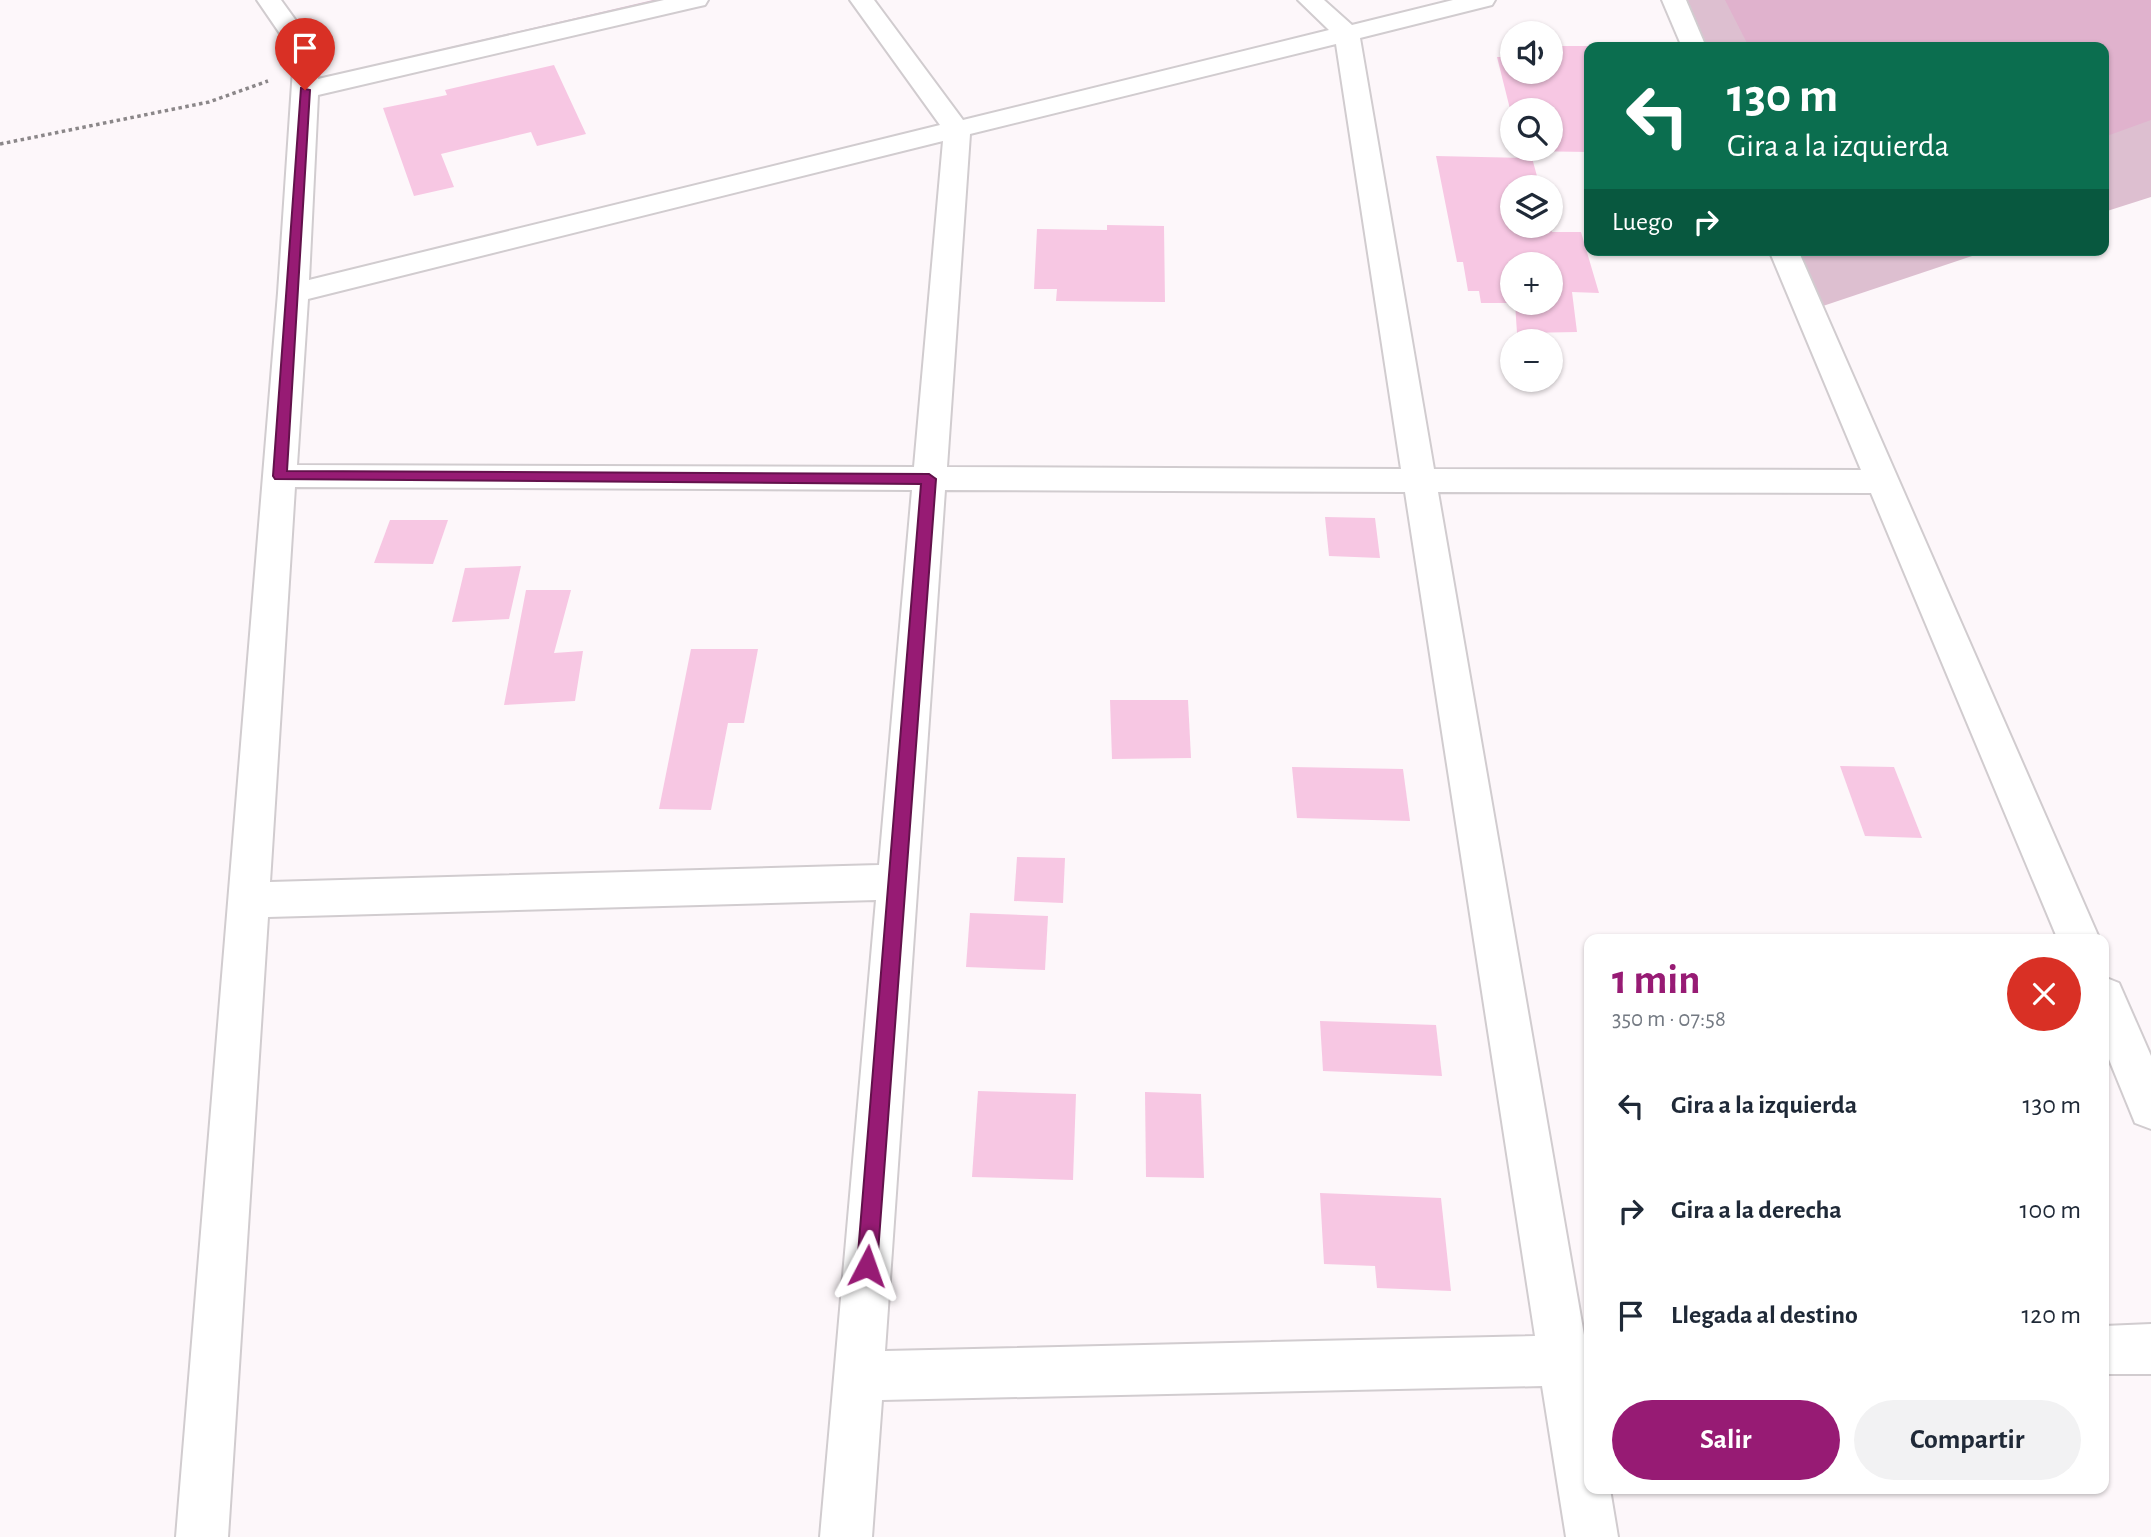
<!DOCTYPE html>
<html lang="es">
<meta charset="utf-8">
<style>
:root{--surface:#fff;--page:#f2f2f3;--text:#1f2937;--muted:#747a83;--accent:#971b74}
body{margin:0;font-family:"Alegreya Sans",sans-serif;background:var(--page);color:var(--text);height:100vh;display:flex;flex-direction:column;font-size:26px;white-space:nowrap}
*{box-sizing:border-box;margin:0}
p{font-size:23px;color:var(--muted)}
.icon{flex:none;width:38px;height:38px;fill:none;stroke:currentColor;stroke-width:2;stroke-linecap:round;stroke-linejoin:round}
.map{position:relative;flex:1;overflow:hidden}
.side{position:absolute;left:1584px;top:934px;width:525px;height:560px;display:flex;flex-direction:column;background:var(--surface);border-radius:14px;box-shadow:0 2px 5px #0004}
.side>*{flex:none}
.guide{position:absolute;left:1584px;top:42px;width:525px;height:214px;border-radius:14px;box-shadow:0 2px 5px #0004;background:#0b6e4f;color:#fff;overflow:hidden}
.tools{position:absolute;left:1500px;top:21px;display:grid;gap:14px}
.tools a{display:grid;place-items:center;width:63px;height:63px;border-radius:50%;background:var(--surface);box-shadow:0 2px 5px #0004;font-size:35px}
.pin{position:absolute;display:grid;place-items:center;width:60px;height:60px;color:#fff;margin:-72px -30px;border-radius:50% 50% 50% 0;rotate:-45deg;box-shadow:0 0 7px #0007}
.pin .icon{rotate:45deg}
.me{position:absolute;width:77px;margin:-38px;rotate:4deg;stroke-linejoin:round;filter:drop-shadow(0 0 5px #0008)}
.turn{display:flex;align-items:center;gap:24px;height:147px;padding:0 28px;font-size:32px}
.turn .icon{width:91px;height:91px;stroke-width:2.5}
.turn b{display:block;font-size:49px;line-height:60px}
.then{display:flex;align-items:center;height:66px;padding:0 28px;background:#0003;gap:14px;font-size:26px}
.round{display:grid;place-items:center;flex:none;width:74px;height:74px;border-radius:37px;background:var(--page)}
.summary{display:flex;align-items:center;justify-content:space-between;height:119px;padding:0 28px}
h1{font-size:42px;font-weight:700;line-height:52px;color:var(--accent)}
.action{display:flex;gap:14px;margin-top:auto;padding:14px 28px}
.action a{flex:1;height:80px;border-radius:42px;background:var(--accent);color:#fff;font-size:28px;font-weight:700;line-height:80px;text-align:center}
.action a+a{background:var(--page);color:var(--text)}
ul{padding:0;list-style:none}
li{display:flex;align-items:center;gap:21px;height:105px;padding:0 28px}
li div{flex:1}
li b{display:block;font-size:26px}
li em{font-style:normal}
.map>svg:first-child{display:block}
</style>
<div class="map">
<svg width="2151" height="1537" viewBox="0 0 2151 1537">
<rect width="100%" height="100%" fill="#fdf7fa"/>
<!-- green -->
<g fill="#ddbfd0">
<path d="M 653,0 L 676,0 L 320,79 L 322,77 Z"/>
<path d="M 1681,0 L 2151,0 L 2151,197 L 2104,212 L 2104,47 L 1703,47 Z"/>
<path d="M 1794,250 L 1990,250 L 1820,307 Z"/>
</g>
<!-- forest -->
<path fill="#e0b2cd" d="M 1725,0 L 2151,0 L 2151,120 L 2104,137 L 2104,47 L 1749,47 Z"/>
<!-- building -->
<g fill="#f7c7e3" fill-rule="evenodd">
<path d="M 1550,46 L 1589,46 L 1589,152 L 1520,151 L 1520,149 L 1550,149 L 1550,110 L 1512,110 L 1512,117 L 1497,57 L 1507,57 L 1505,52 L 1512,52 L 1512,72 L 1550,72 Z"/>
<path d="M 554,65 L 586,134 L 537,146 L 531,132 L 441,154 L 454,187 L 414,196 L 383,108 L 447,95 L 445,90 Z"/>
<path d="M 1436,156 L 1532,158 L 1540,187 L 1512,187 L 1512,226 L 1550,226 L 1552,232 L 1581,232 L 1599,293 L 1572,292 L 1577,332 L 1517,333 L 1515,303 L 1481,303 L 1479,291 L 1468,291 L 1463,262 L 1457,262 ZM 1512,264 L 1550,264 L 1550,303 L 1512,303 Z"/>
<path d="M 1107,225 L 1164,226 L 1165,302 L 1056,301 L 1057,289 L 1034,289 L 1037,229 L 1107,230 Z"/>
<path d="M 1325,517 L 1375,518 L 1380,558 L 1329,556 Z"/>
<path d="M 390,520 L 448,520 L 433,564 L 374,563 Z"/>
<path d="M 521,566 L 509,619 L 452,622 L 465,568 Z"/>
<path d="M 526,590 L 571,590 L 554,653 L 583,651 L 575,701 L 504,705 Z"/>
<path d="M 691,649 L 758,649 L 744,723 L 728,723 L 711,810 L 659,809 Z"/>
<path d="M 1110,700 L 1188,700 L 1191,758 L 1112,759 Z"/>
<path d="M 1840,766 L 1894,767 L 1922,838 L 1865,836 Z"/>
<path d="M 1292,767 L 1403,769 L 1410,821 L 1297,818 Z"/>
<path d="M 1017,857 L 1065,858 L 1063,903 L 1014,901 Z"/>
<path d="M 970,913 L 1048,916 L 1045,970 L 966,967 Z"/>
<path d="M 1320,1021 L 1436,1025 L 1442,1076 L 1323,1071 Z"/>
<path d="M 978,1091 L 1076,1094 L 1073,1180 L 972,1177 Z"/>
<path d="M 1145,1092 L 1201,1094 L 1204,1178 L 1146,1177 Z"/>
<path d="M 1320,1193 L 1441,1198 L 1451,1291 L 1377,1288 L 1375,1266 L 1324,1264 Z"/>
</g>
<g fill="none" stroke-linecap="round" stroke-linejoin="round">
<defs>
<g id="minor">
<path d="M 257,0 L 281,0 L 320,54 L 318,79 L 664,0 L 708,0 L 705,5 L 696,7 L 318,95 L 309,280 L 940,125 L 850,0 L 874,0 L 963,120 L 1329,30 L 1298,0 L 1324,0 L 1352,25 L 1453,0 L 1495,0 L 1492,5 L 1360,38 L 1434,469 L 1861,470 L 1769,250 L 1798,250 L 2100,940 L 2058,940 L 1871,493 L 1438,492 L 1584,1335 L 1589,1336 L 1589,1489 L 1610,1489 L 1618,1537 L 1566,1537 L 1542,1386 L 882,1400 L 872,1537 L 820,1537 L 876,900 L 268,917 L 228,1537 L 176,1537 L 278,293 L 294,54 ZM 1336,44 L 1401,469 L 947,467 L 970,134 ZM 943,141 L 914,467 L 297,465 L 308,299 ZM 295,487 L 912,490 L 879,865 L 270,882 ZM 945,490 L 1405,492 L 1535,1336 L 885,1351 Z"/>
<path d="M 1662,0 L 1686,0 L 1706,47 L 1682,47 Z"/>
<path d="M 2104,977 L 2119,983 L 2151,1056 L 2151,1129 L 2135,1123 L 2104,1047 Z"/>
<path d="M 2151,1324 L 2151,1374 L 2104,1374 L 2104,1326 Z"/>
</g>
</defs>
<!-- minor casing -->
<use href="#minor" stroke="#d1cccf" stroke-width="4"/>
<!-- path -->
<path stroke="#8b8789" stroke-width="3.5" stroke-dasharray="3.5 3.5" stroke-linecap="butt" d="M 0,144 L 209,102 L 268,81"/>
<!-- minor -->
<use href="#minor" fill="#fff" fill-rule="evenodd"/>
</g>
<!-- route -->
<path fill="#971b74" stroke="#62124b" stroke-width="2" d="M 301,88 L 310,90 L 287,471 L 929,474 L 936,479 L 877,1266 L 874,1273 L 867,1276 L 860,1273 L 857,1266 L 921,484 L 275,479 L 273,476 Z"/>
</svg>
<div class="tools">
<a><svg class="icon" aria-label="sound" viewBox="0 0 24 24"><path d="M4 9h4l5-4v14l-5-4H4zM17 9q2 3 0 6"/></svg></a>
<a><svg class="icon" aria-label="search" viewBox="0 0 24 24"><circle cx="10" cy="10" r="6"/><path d="M15 15l6 6"/></svg></a>
<a><svg class="icon" aria-label="layers" viewBox="0 0 24 24"><path d="M12 4l9 5-9 5-9-5zM3 14l9 5 9-5"/></svg></a>
<a>+</a>
<a>−</a>
</div>
<div class="pin" style="left:305px;top:90px;background:#d93025"><svg class="icon" aria-label="arrive" viewBox="0 0 24 24"><path d="M6 21V4h12l-3 4 3 4H6"/></svg></div>
<svg class="me" style="left:867px;top:1266px" viewBox="-20 -20 40 40"><path d="M0-17L14 15 0 8-14 15z" fill="#971b74" stroke="#fff" stroke-width="4"/></svg>
<div class="guide">
<div class="turn"><svg class="icon" aria-label="left" viewBox="0 0 24 24"><path d="M17 20v-9H6M10 6l-5 5 5 5"/></svg><div><b>130 m</b>Gira a la izquierda</div></div>
<div class="then">Luego<svg class="icon" aria-label="right" viewBox="0 0 24 24"><path d="M7 20v-9h11M14 6l5 5-5 5"/></svg></div>
</div>
<section class="side">
<div class="summary"><div><h1>1 min</h1><p>350 m · 07:58</p></div><a class="round" style="background:#d93025;color:#fff"><svg class="icon" aria-label="close" viewBox="0 0 24 24"><path d="M6 6l12 12M18 6L6 18"/></svg></a></div>
<ul>
<li><svg class="icon" aria-label="left" viewBox="0 0 24 24"><path d="M17 20v-9H6M10 6l-5 5 5 5"/></svg><div><b>Gira a la izquierda</b></div><em>130 m</em></li>
<li><svg class="icon" aria-label="right" viewBox="0 0 24 24"><path d="M7 20v-9h11M14 6l5 5-5 5"/></svg><div><b>Gira a la derecha</b></div><em>100 m</em></li>
<li><svg class="icon" aria-label="arrive" viewBox="0 0 24 24"><path d="M6 21V4h12l-3 4 3 4H6"/></svg><div><b>Llegada al destino</b></div><em>120 m</em></li>
</ul>
<div class="action"><a>Salir</a><a>Compartir</a></div>
</section>
</div>
